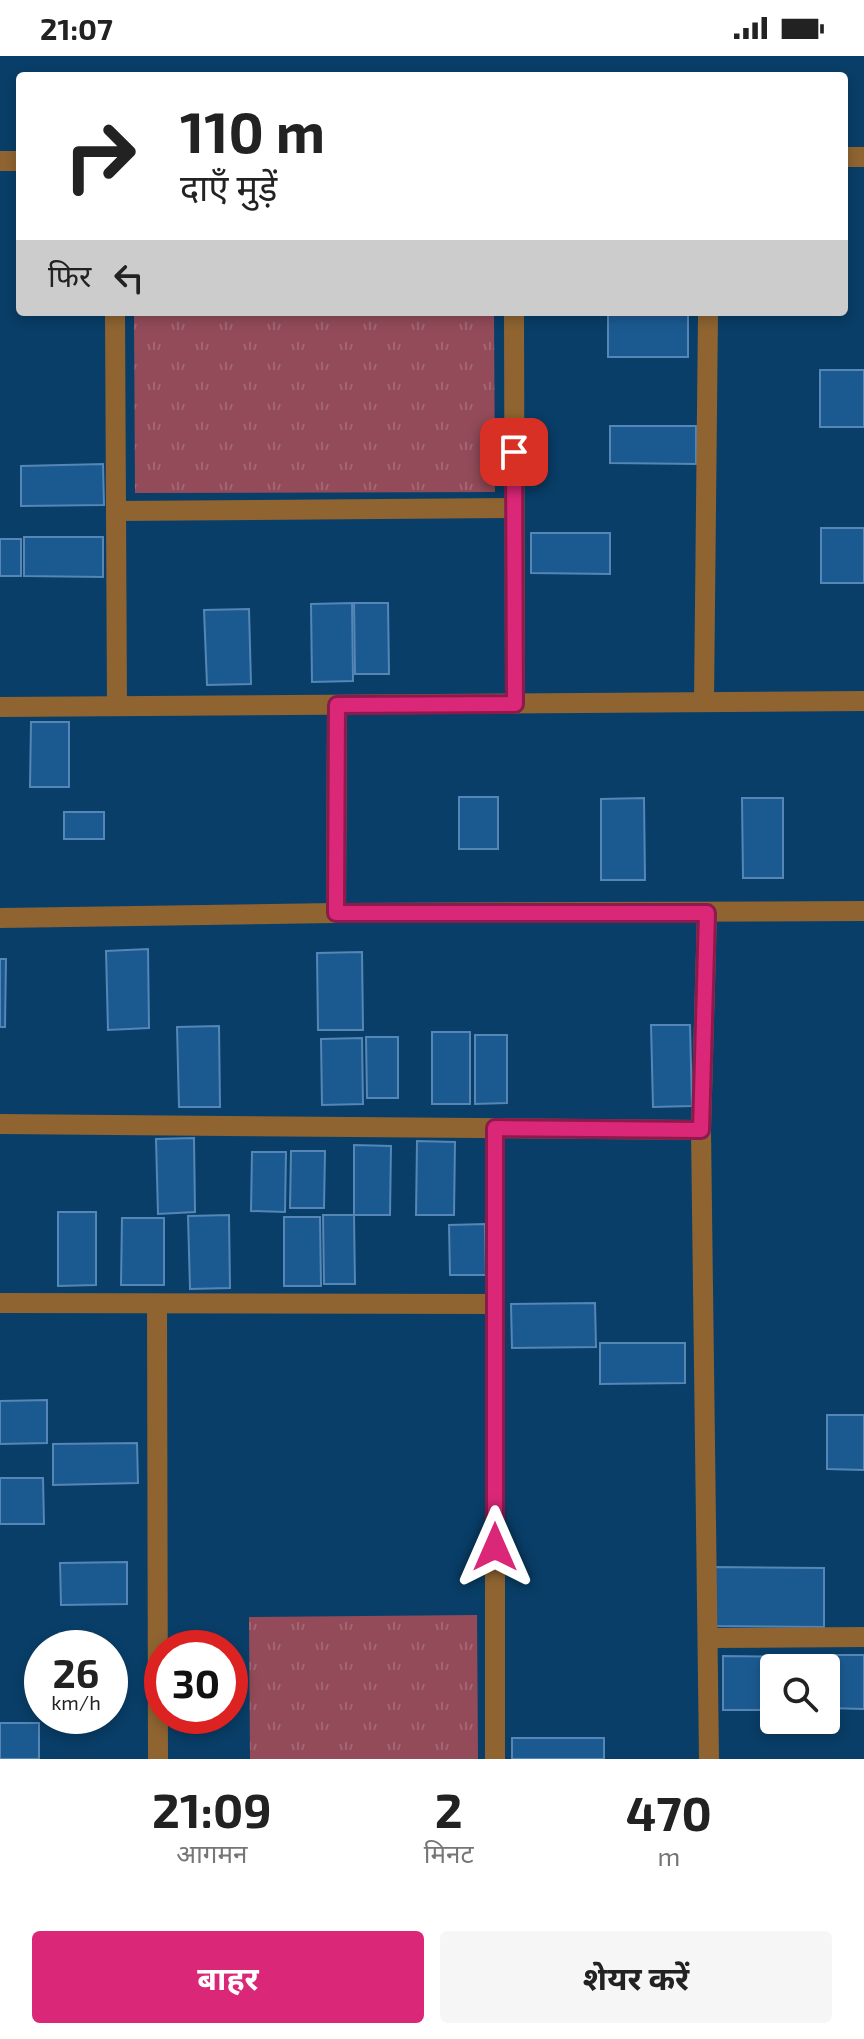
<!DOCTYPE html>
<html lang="hi">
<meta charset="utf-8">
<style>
:root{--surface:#fff;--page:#f6f6f6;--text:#222;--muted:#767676;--accent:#db2777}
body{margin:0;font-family:"Exo 2","Noto Sans Devanagari",sans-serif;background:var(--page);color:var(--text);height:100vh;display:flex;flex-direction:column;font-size:30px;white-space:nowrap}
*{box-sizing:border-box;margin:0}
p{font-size:26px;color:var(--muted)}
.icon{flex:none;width:44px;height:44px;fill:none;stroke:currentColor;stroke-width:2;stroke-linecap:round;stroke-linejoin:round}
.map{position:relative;height:1703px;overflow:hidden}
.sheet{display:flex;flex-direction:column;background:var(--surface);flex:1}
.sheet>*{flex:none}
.top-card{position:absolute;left:16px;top:16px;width:832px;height:244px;border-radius:8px;box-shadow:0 4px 12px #0003;background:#fff;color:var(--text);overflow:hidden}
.buttons{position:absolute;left:760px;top:1598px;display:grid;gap:16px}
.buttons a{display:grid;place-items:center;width:80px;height:80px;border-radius:8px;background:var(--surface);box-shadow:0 4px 12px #0003;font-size:40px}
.speed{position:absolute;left:24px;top:1574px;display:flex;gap:16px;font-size:40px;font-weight:700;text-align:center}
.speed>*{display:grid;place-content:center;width:104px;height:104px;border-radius:50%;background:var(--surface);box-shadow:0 4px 12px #0003;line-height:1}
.speed small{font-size:20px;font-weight:400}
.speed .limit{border:12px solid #d22;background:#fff;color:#111}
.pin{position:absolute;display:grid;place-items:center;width:68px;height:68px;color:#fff;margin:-34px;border-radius:16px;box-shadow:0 4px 12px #0006}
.me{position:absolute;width:88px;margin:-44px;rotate:0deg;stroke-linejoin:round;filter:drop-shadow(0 0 6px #0008)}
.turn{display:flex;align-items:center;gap:28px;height:168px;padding:0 32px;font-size:36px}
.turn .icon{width:104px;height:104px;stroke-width:2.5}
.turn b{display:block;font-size:56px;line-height:68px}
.then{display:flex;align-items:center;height:76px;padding:0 32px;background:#0003;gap:16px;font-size:30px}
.eta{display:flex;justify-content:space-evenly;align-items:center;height:136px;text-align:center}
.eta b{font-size:48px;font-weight:700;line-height:56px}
.action{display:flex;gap:16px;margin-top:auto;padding:16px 32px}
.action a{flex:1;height:92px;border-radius:8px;background:var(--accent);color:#fff;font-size:32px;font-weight:700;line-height:92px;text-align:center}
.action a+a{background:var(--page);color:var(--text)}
.status{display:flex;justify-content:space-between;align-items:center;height:56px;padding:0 40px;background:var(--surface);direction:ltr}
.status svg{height:22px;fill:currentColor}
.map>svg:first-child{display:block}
</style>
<div class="status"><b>21:07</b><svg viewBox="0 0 49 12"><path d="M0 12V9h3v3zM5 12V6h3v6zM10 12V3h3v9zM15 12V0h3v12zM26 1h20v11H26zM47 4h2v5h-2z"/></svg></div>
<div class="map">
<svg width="864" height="1703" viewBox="0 0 864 1703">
<defs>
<pattern id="park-tufts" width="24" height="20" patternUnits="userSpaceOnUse" patternTransform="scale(2)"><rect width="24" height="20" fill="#934b59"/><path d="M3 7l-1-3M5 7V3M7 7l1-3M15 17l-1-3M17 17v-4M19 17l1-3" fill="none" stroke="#a26572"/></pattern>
</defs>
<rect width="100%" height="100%" fill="#093e68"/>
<!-- park -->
<g fill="url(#park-tufts)">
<path d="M 134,256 L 494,256 L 495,436 L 135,437 Z"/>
<path d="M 477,1559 L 478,1703 L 250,1703 L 249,1561 Z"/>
</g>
<!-- building -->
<g fill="#1b5a90" stroke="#5586b5" stroke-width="2">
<rect x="608" y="259" width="80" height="42"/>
<rect x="820" y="314" width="44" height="57"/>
<path d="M 610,370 L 696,370 L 696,408 L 610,407 Z"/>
<path d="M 103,408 L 104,449 L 21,450 L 21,410 Z"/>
<rect x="821" y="472" width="43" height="55"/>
<path d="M 531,477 L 610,477 L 610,518 L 531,517 Z"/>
<path d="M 24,481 L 103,481 L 103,521 L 24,520 Z"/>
<rect x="0" y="483" width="21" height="37"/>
<path d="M 352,547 L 353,625 L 312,626 L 311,548 Z"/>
<path d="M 354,547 L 388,547 L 389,618 L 355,618 Z"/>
<path d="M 249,553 L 251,628 L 207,629 L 204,554 Z"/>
<path d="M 31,666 L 69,666 L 69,731 L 30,731 Z"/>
<rect x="459" y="741" width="39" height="52"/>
<path d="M 644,742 L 645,824 L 601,824 L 601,743 Z"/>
<path d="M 742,742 L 783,742 L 783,822 L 743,822 Z"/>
<rect x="64" y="756" width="40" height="27"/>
<path d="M 148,893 L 149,972 L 108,974 L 106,895 Z"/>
<path d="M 362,896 L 363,974 L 318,974 L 317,897 Z"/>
<path d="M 0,903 L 6,903 L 5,971 L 0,971 Z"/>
<path d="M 651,969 L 690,969 L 692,1050 L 653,1051 Z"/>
<path d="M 219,970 L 220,1051 L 179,1051 L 177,971 Z"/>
<rect x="432" y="976" width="38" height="72"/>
<path d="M 475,979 L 507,979 L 507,1047 L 475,1048 Z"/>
<path d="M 366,981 L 398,981 L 398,1042 L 367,1042 Z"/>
<path d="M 362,982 L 363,1048 L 322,1049 L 321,983 Z"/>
<path d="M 194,1082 L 195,1156 L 158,1158 L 156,1083 Z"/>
<path d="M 417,1085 L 455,1086 L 454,1159 L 416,1159 Z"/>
<path d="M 354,1089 L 391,1090 L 390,1159 L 354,1159 Z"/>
<path d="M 291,1095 L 325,1095 L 324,1152 L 290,1152 Z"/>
<path d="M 252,1096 L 286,1096 L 285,1156 L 251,1155 Z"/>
<path d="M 58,1156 L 96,1156 L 96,1229 L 58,1230 Z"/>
<path d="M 229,1159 L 230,1232 L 190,1233 L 188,1160 Z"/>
<path d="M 323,1159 L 354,1159 L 355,1228 L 324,1228 Z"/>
<path d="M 284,1161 L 320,1161 L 321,1230 L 284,1230 Z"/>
<path d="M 122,1162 L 164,1162 L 164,1229 L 121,1229 Z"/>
<path d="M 485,1168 L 486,1219 L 450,1219 L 449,1169 Z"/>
<path d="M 595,1247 L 596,1291 L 512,1292 L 511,1248 Z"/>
<path d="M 600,1287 L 685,1287 L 685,1327 L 600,1328 Z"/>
<path d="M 47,1344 L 47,1387 L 0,1388 L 0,1345 Z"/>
<path d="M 827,1359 L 864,1359 L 864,1414 L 827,1413 Z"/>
<path d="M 137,1387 L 138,1427 L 53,1429 L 53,1388 Z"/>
<path d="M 0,1422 L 43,1422 L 44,1468 L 0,1468 Z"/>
<path d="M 127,1506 L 127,1548 L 61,1549 L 60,1507 Z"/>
<path d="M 715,1511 L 824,1512 L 824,1571 L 714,1570 Z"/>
<path d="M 819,1599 L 864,1599 L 864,1653 L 826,1652 L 826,1612 L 819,1612 Z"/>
<path d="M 723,1600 L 809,1601 L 809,1612 L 774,1612 L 774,1654 L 723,1654 Z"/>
<rect x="0" y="1667" width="39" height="36"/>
<rect x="512" y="1682" width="92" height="21"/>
</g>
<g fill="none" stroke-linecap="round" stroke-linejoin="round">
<!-- street -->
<g stroke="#8f6431" stroke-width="20">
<path d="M 844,101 L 864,101"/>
<path d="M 0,105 L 20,105"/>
<path d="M 115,256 L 117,650"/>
<path d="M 514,256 L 515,648"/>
<path d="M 116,455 L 514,452"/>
<path d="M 704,646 L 708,256"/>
<path d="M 0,651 L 864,645"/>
<path d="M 336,857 L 337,649"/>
<path d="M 707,857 L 701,1074 L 709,1703"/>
<path d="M 0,862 L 336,857 L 864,855"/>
<path d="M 0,1068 L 701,1074"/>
<path d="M 0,1247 L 495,1248"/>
<path d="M 157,1249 L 158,1703"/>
<path d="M 709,1582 L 864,1581"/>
<path d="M 495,1703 L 495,1072"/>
</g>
</g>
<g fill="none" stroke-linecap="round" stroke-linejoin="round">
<defs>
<path id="route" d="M 495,1491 L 495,1072 L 701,1074 L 707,857 L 336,857 L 337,649 L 515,648 L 514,396"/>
</defs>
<!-- route casing -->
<use href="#route" stroke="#8e194d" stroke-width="20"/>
<!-- route -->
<use href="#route" stroke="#db2777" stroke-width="14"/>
</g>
</svg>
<div class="buttons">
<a><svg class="icon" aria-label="search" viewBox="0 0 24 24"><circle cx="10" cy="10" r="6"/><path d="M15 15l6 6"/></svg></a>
</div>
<div class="speed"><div>26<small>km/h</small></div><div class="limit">30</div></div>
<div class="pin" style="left:514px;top:396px;background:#d93025"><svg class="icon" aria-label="arrive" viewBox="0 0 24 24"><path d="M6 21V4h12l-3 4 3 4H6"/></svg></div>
<svg class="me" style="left:495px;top:1491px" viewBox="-20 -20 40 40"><path d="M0-17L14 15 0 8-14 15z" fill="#db2777" stroke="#fff" stroke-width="4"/></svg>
<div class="top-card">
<div class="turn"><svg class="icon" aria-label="right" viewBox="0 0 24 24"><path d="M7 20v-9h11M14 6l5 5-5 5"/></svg><div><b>110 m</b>दाएँ मुड़ें</div></div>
<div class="then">फिर<svg class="icon" aria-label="left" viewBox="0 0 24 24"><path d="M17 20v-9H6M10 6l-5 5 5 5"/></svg></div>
</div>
</div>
<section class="sheet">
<div class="eta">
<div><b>21:09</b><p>आगमन</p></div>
<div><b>2</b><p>मिनट</p></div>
<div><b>470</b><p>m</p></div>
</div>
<div class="action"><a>बाहर</a><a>शेयर करें</a></div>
</section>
